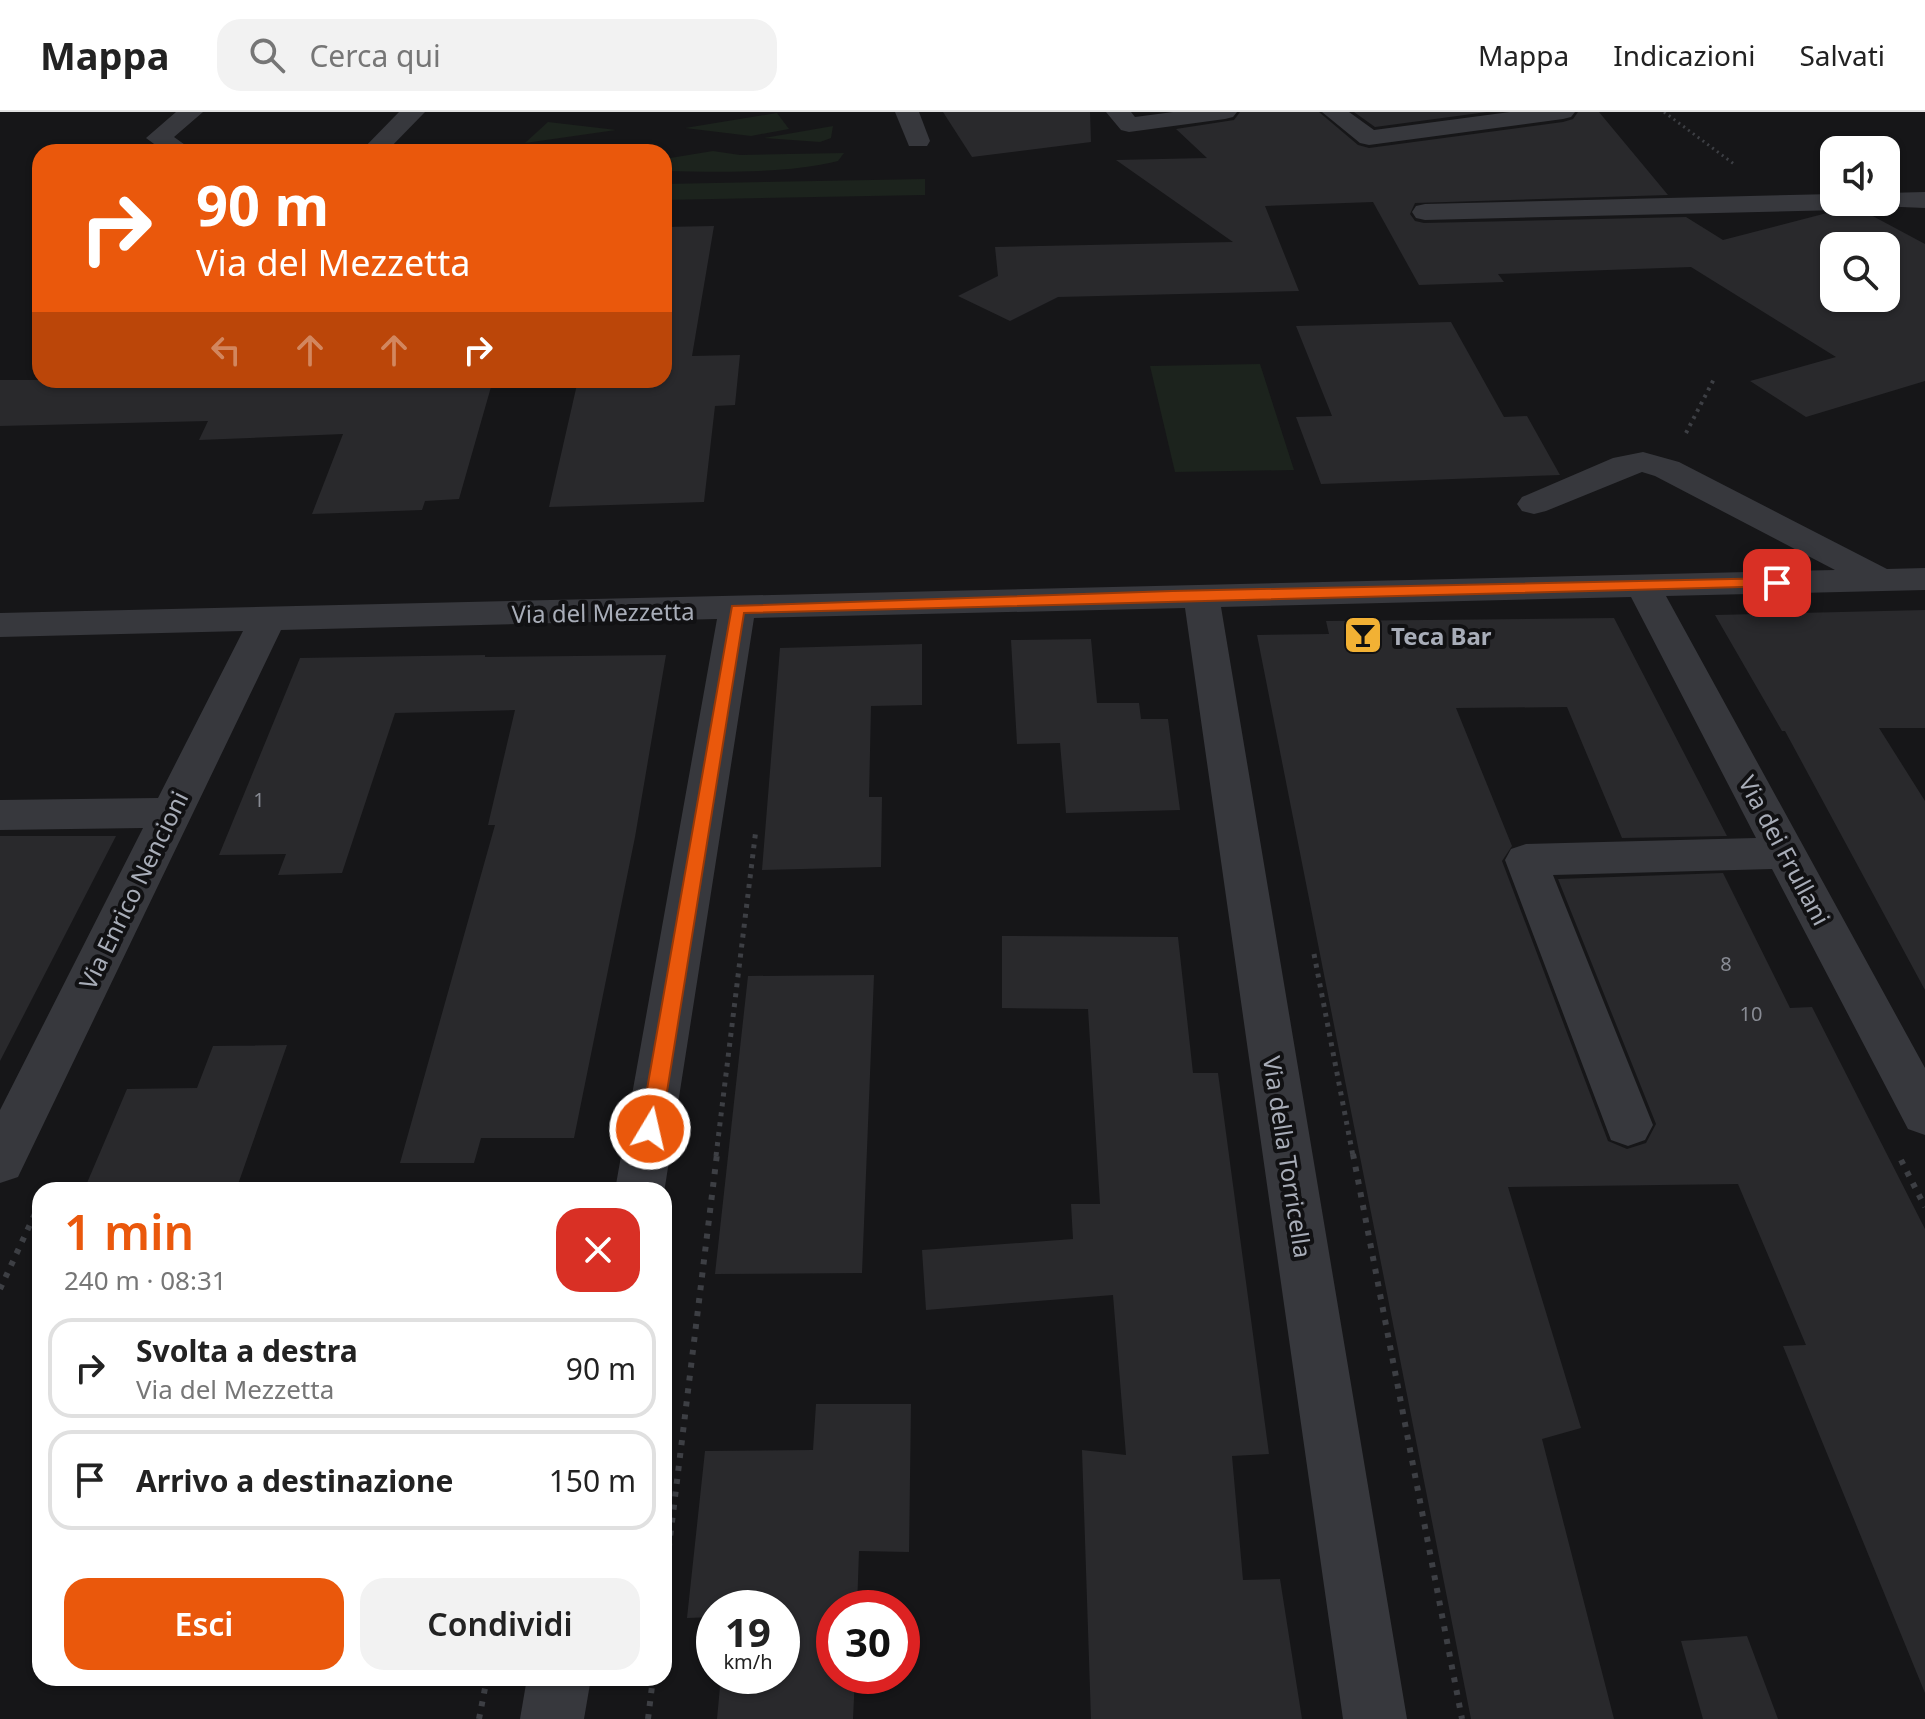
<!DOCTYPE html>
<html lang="it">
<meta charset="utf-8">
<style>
:root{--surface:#fff;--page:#f2f2f2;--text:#222;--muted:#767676;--line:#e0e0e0;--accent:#ea580c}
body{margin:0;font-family:"Noto Sans",sans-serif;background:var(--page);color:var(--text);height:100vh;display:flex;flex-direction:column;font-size:30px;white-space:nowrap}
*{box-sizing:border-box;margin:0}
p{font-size:26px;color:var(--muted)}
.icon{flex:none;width:44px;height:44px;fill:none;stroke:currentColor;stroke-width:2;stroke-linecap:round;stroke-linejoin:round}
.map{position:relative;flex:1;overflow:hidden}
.sheet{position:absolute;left:32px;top:1070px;width:640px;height:504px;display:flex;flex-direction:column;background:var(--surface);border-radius:24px;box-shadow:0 2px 6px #0004}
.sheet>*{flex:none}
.top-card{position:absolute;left:32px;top:32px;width:640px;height:244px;border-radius:24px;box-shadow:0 2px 6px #0004;background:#ea580c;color:#fff;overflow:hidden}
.buttons{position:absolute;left:1820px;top:24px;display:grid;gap:16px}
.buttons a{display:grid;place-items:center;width:80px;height:80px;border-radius:16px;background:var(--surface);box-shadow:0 2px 6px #0004;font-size:40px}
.speed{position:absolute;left:696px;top:1478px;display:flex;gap:16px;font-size:40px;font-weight:700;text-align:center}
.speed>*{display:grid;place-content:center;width:104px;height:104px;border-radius:50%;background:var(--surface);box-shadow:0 2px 6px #0004;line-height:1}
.speed small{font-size:20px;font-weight:400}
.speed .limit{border:12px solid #d22;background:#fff;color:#111}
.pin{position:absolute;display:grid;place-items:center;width:68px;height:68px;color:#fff;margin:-34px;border-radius:16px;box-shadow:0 4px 12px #0006}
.me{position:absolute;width:88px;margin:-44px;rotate:9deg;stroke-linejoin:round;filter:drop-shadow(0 0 6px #0008)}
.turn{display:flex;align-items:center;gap:28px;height:168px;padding:0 32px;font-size:36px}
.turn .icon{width:104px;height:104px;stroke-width:2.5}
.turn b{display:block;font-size:56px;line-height:68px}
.lanes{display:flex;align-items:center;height:76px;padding:0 32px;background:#0003;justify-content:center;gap:40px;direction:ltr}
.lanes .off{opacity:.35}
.round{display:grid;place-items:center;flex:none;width:84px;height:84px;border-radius:24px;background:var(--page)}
.head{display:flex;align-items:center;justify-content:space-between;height:136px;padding:0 32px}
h1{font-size:48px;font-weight:600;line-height:60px;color:var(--accent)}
.action{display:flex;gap:16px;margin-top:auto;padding:16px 32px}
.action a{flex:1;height:92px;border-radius:24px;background:var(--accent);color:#fff;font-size:32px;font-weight:600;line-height:92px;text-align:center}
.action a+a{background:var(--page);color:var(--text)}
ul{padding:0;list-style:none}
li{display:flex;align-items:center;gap:24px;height:100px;margin:0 16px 12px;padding:0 16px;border:4px solid var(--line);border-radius:24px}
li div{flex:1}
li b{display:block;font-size:30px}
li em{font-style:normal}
header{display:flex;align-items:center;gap:48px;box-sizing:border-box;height:112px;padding:0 40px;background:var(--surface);border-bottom:2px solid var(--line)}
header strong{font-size:38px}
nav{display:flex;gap:44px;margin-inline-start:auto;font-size:28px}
.search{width:560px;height:72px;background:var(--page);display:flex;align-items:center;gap:20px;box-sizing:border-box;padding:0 28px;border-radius:24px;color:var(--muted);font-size:30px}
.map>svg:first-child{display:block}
</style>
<header>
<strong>Mappa</strong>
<div class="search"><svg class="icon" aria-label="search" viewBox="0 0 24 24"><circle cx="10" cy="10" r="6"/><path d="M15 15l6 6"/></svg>Cerca qui</div>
<nav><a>Mappa</a><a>Indicazioni</a><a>Salvati</a></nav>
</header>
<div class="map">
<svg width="1925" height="1607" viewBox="0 0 1925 1607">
<rect width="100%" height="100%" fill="#161618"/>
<!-- green -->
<g fill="#1c231d">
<path d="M 777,1 L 789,17 L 751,24 L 685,16 Z"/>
<path d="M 548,10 L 608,17 L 616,18 L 525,31 Z"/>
<path d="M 833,14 L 831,26 L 820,30 L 764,26 Z"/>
<path d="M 713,39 L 740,43 L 844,41 L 838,49 C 787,62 717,60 664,59 L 664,47 Z"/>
<path d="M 925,67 L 925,83 L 664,88 L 664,72 Z"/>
<path d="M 1260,252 L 1294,358 L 1175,360 L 1150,254 Z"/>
</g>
<!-- building -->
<g fill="#29292c" fill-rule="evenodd">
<path d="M 943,0 L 1090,0 L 1091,30 L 972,45 Z"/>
<path d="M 1240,0 L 1319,0 L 1358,33 L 1369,36 L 1563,10 L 1573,7 L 1578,0 L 1599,0 L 1668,83 L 1415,91 L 1410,102 L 1415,109 L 1424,111 L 1686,105 L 1723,128 L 1827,101 L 1841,101 L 1854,94 L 1925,132 L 1925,269 L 1806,305 L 1750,269 L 1836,245 L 1691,155 L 1498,162 L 1504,170 L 1419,173 L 1373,90 L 1265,94 L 1299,179 L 1058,185 L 1010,209 L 958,184 L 998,164 L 995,135 L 1233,130 L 1116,48 L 1207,46 L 1176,17 L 1234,8 ZM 1834,134 L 1886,134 L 1886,186 L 1834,186 Z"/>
<path d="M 1354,0 L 1487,0 L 1375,15 Z"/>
<path d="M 714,114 L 692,244 L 740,243 L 735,293 L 715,294 L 704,390 L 549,395 L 578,268 L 664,268 L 664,115 Z"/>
<path d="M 1451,210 L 1504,305 L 1527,304 L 1560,363 L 1321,372 L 1296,305 L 1332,304 L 1296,214 Z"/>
<path d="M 0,268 L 224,268 L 224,276 L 228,268 L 493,268 L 459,387 L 425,389 L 422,398 L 312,402 L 343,322 L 199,328 L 208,309 L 0,314 Z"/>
<path d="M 1925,498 L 1925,616 L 1879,616 L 1925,689 L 1925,878 L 1785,619 L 1782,619 L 1715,503 Z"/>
<path d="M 1614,506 L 1727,724 L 1622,726 L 1567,595 L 1456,596 L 1512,734 L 1502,749 L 1608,1029 L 1627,1037 L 1646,1031 L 1656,1012 L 1558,767 L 1723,761 L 1790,896 L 1812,895 L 1925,1117 L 1925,1581 L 1783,1234 L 1806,1233 L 1738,1072 L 1508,1075 L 1581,1316 L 1542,1327 L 1614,1607 L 1471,1607 L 1257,523 L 1329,522 L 1326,509 Z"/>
<path d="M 1091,527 L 1097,591 L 1139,591 L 1141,607 L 1168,607 L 1180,698 L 1066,701 L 1060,631 L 1017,632 L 1011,528 Z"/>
<path d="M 922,532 L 922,593 L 871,594 L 869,685 L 882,685 L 881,755 L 762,758 L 780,536 Z"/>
<path d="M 485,543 L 485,545 L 666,543 L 635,725 L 574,1026 L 481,1026 L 474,1051 L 400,1051 L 495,713 L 488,713 L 515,598 L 395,601 L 342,761 L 278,763 L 286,742 L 219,743 L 300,546 Z"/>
<path d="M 0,724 L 116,724 L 0,949 Z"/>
<path d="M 1002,824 L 1178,825 L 1193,961 L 1218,961 L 1269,1342 L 1232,1344 L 1243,1468 L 1280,1467 L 1302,1607 L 1091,1607 L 1082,1338 L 1126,1343 L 1113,1183 L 926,1198 L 922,1138 L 1073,1127 L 1071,1092 L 1100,1092 L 1088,897 L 1002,896 Z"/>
<path d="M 874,863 L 862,1161 L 715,1162 L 748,864 Z"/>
<path d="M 287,933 L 236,1078 L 84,1078 L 127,977 L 197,976 L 213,934 Z"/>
<path d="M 816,1292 L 911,1292 L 909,1440 L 859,1439 L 857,1496 L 834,1496 L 834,1564 L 855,1564 L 853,1607 L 717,1607 L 721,1564 L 782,1564 L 782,1496 L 714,1496 L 714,1505 L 687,1506 L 705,1339 L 813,1338 Z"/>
<path d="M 1747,1524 L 1778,1607 L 1703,1607 L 1681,1529 Z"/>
</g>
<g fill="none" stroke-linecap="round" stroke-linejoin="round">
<!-- path-far3 -->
<path stroke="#3d3f44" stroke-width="3" stroke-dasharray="2 4" stroke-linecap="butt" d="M 1664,0 L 1734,52"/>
<!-- path-far2 -->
<path stroke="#3d3f44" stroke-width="4" stroke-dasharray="3 5" stroke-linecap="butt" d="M 1686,321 L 1715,265"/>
<!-- path-far1 -->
<g stroke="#3d3f44" stroke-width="5" stroke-dasharray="4 6" stroke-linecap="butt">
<path d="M 1314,842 L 1353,1044"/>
<path d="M 716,1044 L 756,717"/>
</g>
<!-- path -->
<g stroke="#3d3f44" stroke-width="6" stroke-dasharray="5 8" stroke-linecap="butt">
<path d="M 1353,1042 L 1462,1607"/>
<path d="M 1901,1048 L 1925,1095"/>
<path d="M 0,1177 L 40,1091"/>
<path d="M 664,1475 L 717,1042"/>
<path d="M 479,1607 L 487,1566"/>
<path d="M 648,1607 L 653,1566"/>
</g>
<!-- minor -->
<g fill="#37383d" fill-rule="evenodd">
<path d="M 176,0 L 203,0 L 174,25 L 195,40 L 165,40 L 146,26 Z"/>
<path d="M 399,0 L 425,0 L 386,40 L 360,40 Z"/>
<path d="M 895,0 L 919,0 L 930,29 L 927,34 L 909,34 Z"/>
<path d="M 1106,0 L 1131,0 L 1135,5 L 1173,0 L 1237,0 L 1233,5 L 1225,7 L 1129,20 L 1121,18 Z"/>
<path d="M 1322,0 L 1349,0 L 1374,18 L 1510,0 L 1575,0 L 1571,5 L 1563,7 L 1369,33 L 1360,31 Z"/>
<path d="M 1925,80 L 1925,96 L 1877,94 L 1874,90 L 1886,90 L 1886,81 Z"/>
<path d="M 1834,82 L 1834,90 L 1853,90 L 1849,95 L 1840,98 L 1425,108 L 1416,106 L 1412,100 L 1416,94 L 1425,92 Z"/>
<path d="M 1643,340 L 1679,350 L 1887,457 L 1925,456 L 1925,478 L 1666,484 L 1925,956 L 1925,1023 L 1908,1017 L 1772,757 L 1553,763 L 1653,1013 L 1645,1028 L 1628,1034 L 1611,1028 L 1505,748 L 1511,737 L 1526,732 L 1756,726 L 1631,485 L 1221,495 L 1407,1607 L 1343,1607 L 1185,496 L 754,506 L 664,1081 L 664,1078 L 615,1078 L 717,507 L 281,518 L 18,1065 L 0,1071 L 0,998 L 143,716 L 0,718 L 0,688 L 158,686 L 243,519 L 0,525 L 0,501 L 1835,458 L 1655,364 L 1642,360 L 1546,399 L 1534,402 L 1522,399 L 1517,392 L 1522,385 L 1613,346 Z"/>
<path d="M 527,1566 L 591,1566 L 584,1607 L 520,1607 Z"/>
</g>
</g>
<!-- route -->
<path fill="#ea580c" stroke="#983908" stroke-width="2" d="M 1777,466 L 1785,471 L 1783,474 L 744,501 L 661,1017 L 658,1023 L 650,1026 L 643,1023 L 640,1017 L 732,494 L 1172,479 Z"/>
<!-- icons -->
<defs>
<symbol id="bar-square" viewBox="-11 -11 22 22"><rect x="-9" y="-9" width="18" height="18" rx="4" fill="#f2b134" stroke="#111113"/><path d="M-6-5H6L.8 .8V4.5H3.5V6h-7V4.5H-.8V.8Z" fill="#111"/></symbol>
</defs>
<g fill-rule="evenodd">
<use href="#bar-square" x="1341" y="501" width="44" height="44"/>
</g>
<g text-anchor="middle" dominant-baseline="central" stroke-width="8" stroke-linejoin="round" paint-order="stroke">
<!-- number labels -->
<g font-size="20" fill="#888b94">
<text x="259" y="687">1</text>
<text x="1726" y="851">8</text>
<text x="1751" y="901">10</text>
</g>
<!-- street labels -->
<g font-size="24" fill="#a8adb8" stroke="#111113">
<text transform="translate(603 500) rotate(-1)">Via del Mezzetta</text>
<text transform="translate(1785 738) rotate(62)">Via dei Frullani</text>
<text transform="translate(133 778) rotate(-64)">Via Enrico Nencioni</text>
<text transform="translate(1288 1045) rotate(81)">Via della Torricella</text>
</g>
<!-- poi labels -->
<g font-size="24" font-weight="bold" fill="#a8adb8" stroke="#111113" text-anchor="start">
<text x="1391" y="523">Teca Bar</text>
</g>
</g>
</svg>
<div class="buttons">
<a><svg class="icon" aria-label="sound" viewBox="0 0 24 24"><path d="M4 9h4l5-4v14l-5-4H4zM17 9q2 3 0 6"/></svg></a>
<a><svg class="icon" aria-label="search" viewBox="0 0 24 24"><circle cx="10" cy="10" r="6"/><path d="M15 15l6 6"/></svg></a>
</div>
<div class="speed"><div>19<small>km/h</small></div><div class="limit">30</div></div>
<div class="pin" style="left:1777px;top:471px;background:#d93025"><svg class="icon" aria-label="arrive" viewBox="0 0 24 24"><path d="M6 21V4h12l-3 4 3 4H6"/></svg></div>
<svg class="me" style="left:650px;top:1017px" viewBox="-20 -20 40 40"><circle r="17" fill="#ea580c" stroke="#fff" stroke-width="3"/><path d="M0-11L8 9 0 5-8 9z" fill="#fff"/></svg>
<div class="top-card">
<div class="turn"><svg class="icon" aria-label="right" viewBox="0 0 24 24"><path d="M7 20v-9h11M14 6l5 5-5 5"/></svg><div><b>90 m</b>Via del Mezzetta</div></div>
<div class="lanes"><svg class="icon off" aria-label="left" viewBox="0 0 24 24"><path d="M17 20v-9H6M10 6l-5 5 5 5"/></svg><svg class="icon off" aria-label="ahead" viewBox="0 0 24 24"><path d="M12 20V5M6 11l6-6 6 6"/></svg><svg class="icon off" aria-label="ahead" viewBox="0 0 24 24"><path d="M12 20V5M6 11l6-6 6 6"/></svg><svg class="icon" aria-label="right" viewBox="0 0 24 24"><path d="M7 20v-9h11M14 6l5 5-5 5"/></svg></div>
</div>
<section class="sheet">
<div class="head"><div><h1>1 min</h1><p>240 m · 08:31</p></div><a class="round" style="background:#d93025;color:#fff"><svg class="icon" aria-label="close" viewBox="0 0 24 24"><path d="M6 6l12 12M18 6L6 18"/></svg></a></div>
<ul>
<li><svg class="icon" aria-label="right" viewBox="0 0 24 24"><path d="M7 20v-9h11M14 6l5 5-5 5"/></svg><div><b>Svolta a destra</b><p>Via del Mezzetta</p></div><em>90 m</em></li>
<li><svg class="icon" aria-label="arrive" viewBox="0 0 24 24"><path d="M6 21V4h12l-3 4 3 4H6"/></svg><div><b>Arrivo a destinazione</b></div><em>150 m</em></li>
</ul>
<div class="action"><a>Esci</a><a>Condividi</a></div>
</section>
</div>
